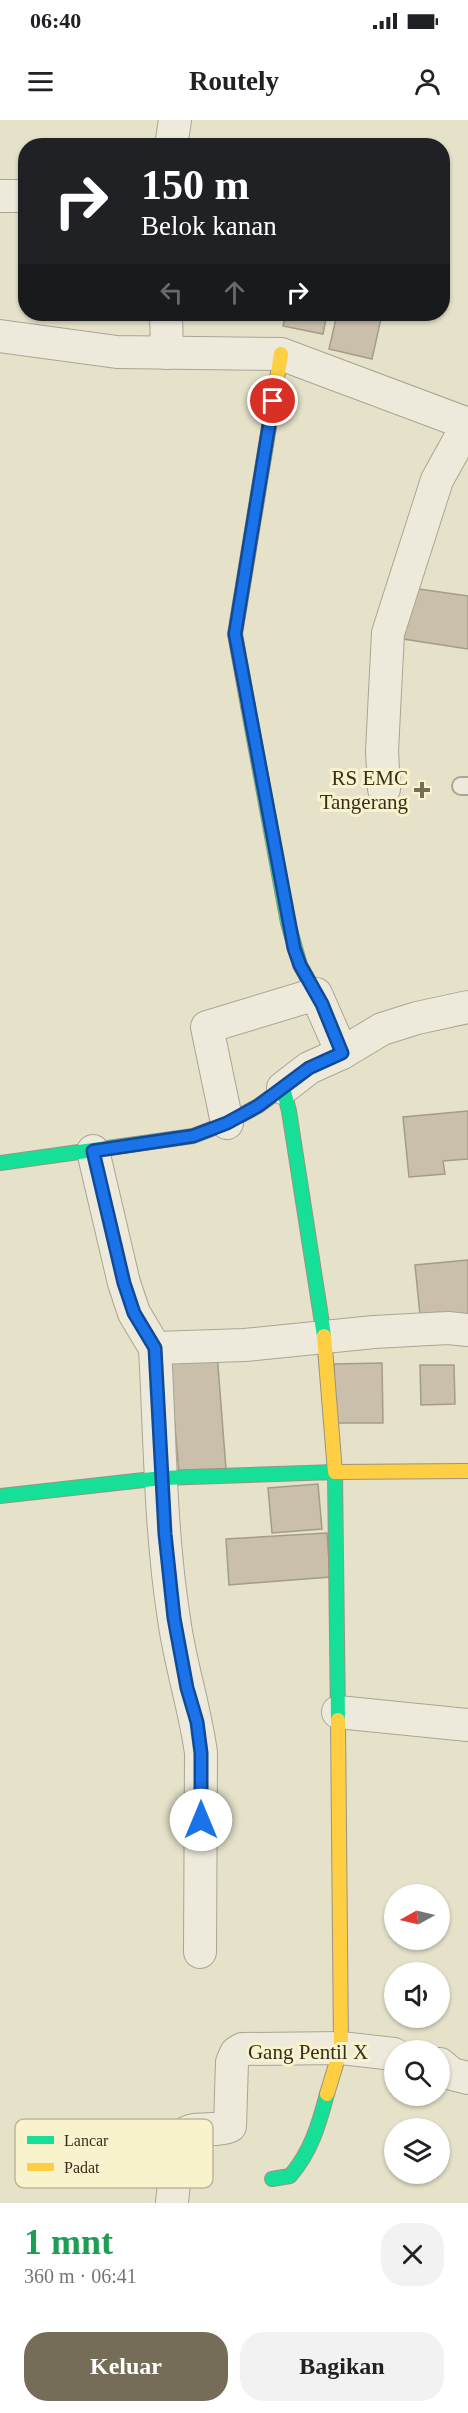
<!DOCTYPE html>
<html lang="id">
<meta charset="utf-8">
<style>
:root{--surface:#fff;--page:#f2f2f2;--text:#202124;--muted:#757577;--accent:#756d58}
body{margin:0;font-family:Georgia,serif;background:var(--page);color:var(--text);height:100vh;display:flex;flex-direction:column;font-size:22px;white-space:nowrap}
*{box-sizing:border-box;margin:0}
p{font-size:20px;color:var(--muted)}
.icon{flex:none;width:33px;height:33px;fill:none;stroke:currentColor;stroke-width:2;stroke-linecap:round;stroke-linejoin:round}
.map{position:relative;height:2083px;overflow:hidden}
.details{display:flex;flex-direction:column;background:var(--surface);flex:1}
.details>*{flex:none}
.banner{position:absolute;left:18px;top:18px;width:432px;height:183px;border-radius:24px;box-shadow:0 2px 4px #0004;background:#202124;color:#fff;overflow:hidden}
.needle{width:39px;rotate:262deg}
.fabs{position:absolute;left:384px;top:1764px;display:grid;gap:12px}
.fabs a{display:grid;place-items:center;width:66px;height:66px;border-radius:50%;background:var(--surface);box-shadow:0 2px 4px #0004;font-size:30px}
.pin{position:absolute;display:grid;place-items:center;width:51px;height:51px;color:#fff;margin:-26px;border:3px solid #fff;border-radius:50%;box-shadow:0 2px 6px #0007}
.me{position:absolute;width:66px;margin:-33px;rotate:0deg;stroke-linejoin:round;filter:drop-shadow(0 0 4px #0008)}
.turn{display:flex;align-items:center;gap:21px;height:126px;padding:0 24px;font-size:27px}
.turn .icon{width:78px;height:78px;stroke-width:2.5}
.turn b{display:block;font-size:42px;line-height:51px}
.lanes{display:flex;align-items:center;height:57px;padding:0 24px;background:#0003;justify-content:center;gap:30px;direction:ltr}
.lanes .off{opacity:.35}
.round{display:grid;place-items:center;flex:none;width:63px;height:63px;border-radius:24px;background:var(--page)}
.head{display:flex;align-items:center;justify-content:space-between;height:102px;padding:0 24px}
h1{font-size:36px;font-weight:700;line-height:45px;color:#1e9e55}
.button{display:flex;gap:12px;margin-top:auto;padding:12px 24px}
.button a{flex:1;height:69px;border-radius:24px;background:var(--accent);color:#fff;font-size:24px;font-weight:700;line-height:69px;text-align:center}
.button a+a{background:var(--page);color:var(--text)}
.status{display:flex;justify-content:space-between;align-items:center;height:42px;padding:0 30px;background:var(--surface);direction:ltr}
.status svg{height:16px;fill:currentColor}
header{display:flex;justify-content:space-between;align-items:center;height:78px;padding:0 24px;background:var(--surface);font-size:27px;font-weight:700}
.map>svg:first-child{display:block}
</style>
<div class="status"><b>06:40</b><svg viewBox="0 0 49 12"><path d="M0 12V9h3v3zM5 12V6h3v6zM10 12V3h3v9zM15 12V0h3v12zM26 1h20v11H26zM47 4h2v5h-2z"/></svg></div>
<header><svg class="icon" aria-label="menu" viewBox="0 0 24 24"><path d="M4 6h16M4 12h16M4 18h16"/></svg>Routely<svg class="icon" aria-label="person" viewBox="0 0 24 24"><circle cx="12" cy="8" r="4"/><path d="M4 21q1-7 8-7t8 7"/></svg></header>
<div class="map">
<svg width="468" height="2083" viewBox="0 0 468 2083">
<rect width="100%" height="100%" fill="#e5e2c9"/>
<!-- building -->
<g fill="#c9bfaa" stroke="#a59c88" stroke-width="1.5">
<path d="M 286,194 L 327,194 L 323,214 L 283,206 Z"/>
<path d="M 337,194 L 382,194 L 372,239 L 329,229 Z"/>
<path d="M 405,467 L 468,476 L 468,529 L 397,518 Z"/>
<path d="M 468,991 L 468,1039 L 443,1041 L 445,1054 L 409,1057 L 403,997 Z"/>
<path d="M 468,1140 L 468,1201 L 421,1205 L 415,1145 Z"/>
<path d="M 217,1233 L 226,1349 L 179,1353 L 169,1236 Z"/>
<path d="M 382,1243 L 383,1303 L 334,1303 L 334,1244 Z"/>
<path d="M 420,1245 L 454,1245 L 455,1284 L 421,1285 Z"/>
<path d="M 318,1364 L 322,1409 L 272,1413 L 268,1368 Z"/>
<path d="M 327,1413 L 330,1457 L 229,1465 L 226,1419 Z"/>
</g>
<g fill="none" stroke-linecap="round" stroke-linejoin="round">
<defs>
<path id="lane" d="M 461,666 L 468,666"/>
<g id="street">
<path d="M 171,26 L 175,0"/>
<path d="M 0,76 L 26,76"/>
<path d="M 166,194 L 167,233"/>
<path d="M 0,216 L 117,232 L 281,234 L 468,304"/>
<path d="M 384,669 L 382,631 L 388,513 L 437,360 L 468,304"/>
<path d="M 283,968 L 309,948 L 342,933 L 382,909 L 417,898 L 468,887"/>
<path d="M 227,1003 L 207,907 L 316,874 L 342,933"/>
<path d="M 93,1031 L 124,1163 L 134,1193 L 155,1228 L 245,1225 L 374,1212 L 448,1208 L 468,1210"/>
<path d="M 155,1228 C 160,1318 160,1410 174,1499 C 180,1544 195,1588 201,1633 L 200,1832"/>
<path d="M 338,1592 L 468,1605"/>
<path d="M 440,1944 L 452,1954 L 468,1958"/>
<path d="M 172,2083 L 178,2021 C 188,2002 213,2014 230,2006 L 232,1942 L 236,1933 L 242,1929 L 341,1928 L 394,1934"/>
</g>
<g id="fast">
<path d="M 248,586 L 288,803 L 300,845 L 316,874"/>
<path d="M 0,1043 L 193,1016 L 227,1003 L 258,986 L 283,968 L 289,991 L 324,1216"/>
<path d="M 0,1376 L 162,1358 L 335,1352 L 338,1600"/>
<path d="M 272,2059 L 290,2056 C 311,2032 319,2004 327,1974"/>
</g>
<g id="slow">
<path d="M 248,586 L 235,514 L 281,234"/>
<path d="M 324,1216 L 335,1352 L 468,1351"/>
<path d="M 327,1974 L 341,1928 L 338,1600"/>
</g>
</defs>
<!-- lane casing -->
<use href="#lane" stroke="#aaa593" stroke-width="20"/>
<!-- street casing -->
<use href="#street" stroke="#aaa593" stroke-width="34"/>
<!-- fast casing -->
<use href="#fast" stroke="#999483" stroke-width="16"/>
<!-- slow casing -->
<use href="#slow" stroke="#999483" stroke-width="16"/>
<!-- lane -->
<use href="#lane" stroke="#edeadc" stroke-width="16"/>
<!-- street -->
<use href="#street" stroke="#edeadc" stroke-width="32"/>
<!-- fast -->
<use href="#fast" stroke="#16e098" stroke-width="14"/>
<!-- slow -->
<use href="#slow" stroke="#ffcf43" stroke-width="14"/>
</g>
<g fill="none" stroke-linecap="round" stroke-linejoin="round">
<defs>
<path id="route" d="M 201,1700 L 201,1633 L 197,1602 L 187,1568 L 174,1498 L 165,1414 L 155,1228 L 134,1193 L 124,1163 L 93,1031 L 193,1016 L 227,1003 L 258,986 L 309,948 L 342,933 L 322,884 L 300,845 L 294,828 L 235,514 L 273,281"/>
</defs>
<!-- route casing -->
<use href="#route" stroke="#114b97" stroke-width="15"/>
<!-- route -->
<use href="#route" stroke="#1a73e8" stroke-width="10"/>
</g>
<!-- markers -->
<path fill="#756d58" stroke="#f8f2cd" stroke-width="2" d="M419 661h6v6h6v6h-6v6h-6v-6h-6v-6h6z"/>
<g text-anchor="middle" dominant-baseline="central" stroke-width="6" stroke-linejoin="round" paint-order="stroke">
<!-- poi labels -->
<g font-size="21" fill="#392e1b" stroke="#f8f2cd" text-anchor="end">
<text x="408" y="658">RS EMC<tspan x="408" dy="24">Tangerang</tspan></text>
</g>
<!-- street labels -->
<g font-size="21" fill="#392e1b" stroke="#f8f2cd">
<text x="308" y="1932">Gang Pentil X</text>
</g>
</g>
<!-- legend -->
<rect x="15" y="1999" width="198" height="69" rx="9" fill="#f8f2cd" stroke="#bfb798" stroke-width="1.5"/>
<rect x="27" y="2016" width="27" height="8" fill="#16e098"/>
<rect x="27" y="2043" width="27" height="8" fill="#ffcf43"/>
<g font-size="16" fill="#392e1b">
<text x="64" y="2026">Lancar</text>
<text x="64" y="2053">Padat</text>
</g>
</svg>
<div class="fabs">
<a><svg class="needle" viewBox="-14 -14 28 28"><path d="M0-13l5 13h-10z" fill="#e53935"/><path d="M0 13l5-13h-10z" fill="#757577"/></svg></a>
<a><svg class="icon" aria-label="sound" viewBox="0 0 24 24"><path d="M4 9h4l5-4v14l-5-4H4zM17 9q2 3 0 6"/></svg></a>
<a><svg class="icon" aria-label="search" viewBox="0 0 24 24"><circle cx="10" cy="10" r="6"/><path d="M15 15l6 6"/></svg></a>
<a><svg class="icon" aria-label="layers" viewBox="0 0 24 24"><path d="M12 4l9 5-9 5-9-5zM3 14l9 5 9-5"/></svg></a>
</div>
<div class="pin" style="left:273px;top:281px;background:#d93025"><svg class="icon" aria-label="arrive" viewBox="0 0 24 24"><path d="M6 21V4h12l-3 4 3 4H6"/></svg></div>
<svg class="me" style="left:201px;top:1700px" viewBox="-20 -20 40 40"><circle r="19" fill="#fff"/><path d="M0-13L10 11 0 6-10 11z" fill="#1a73e8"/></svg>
<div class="banner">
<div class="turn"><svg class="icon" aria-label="right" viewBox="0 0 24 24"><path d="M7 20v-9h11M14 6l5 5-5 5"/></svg><div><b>150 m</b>Belok kanan</div></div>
<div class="lanes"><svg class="icon off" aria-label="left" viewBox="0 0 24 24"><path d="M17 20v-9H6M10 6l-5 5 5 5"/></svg><svg class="icon off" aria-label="ahead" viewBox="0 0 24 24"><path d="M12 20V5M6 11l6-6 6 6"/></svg><svg class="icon" aria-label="right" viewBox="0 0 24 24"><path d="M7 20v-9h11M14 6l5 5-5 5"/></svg></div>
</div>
</div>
<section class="details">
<div class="head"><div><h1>1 mnt</h1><p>360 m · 06:41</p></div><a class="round"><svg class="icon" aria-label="close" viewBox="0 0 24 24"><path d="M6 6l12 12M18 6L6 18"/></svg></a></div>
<div class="button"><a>Keluar</a><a>Bagikan</a></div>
</section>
